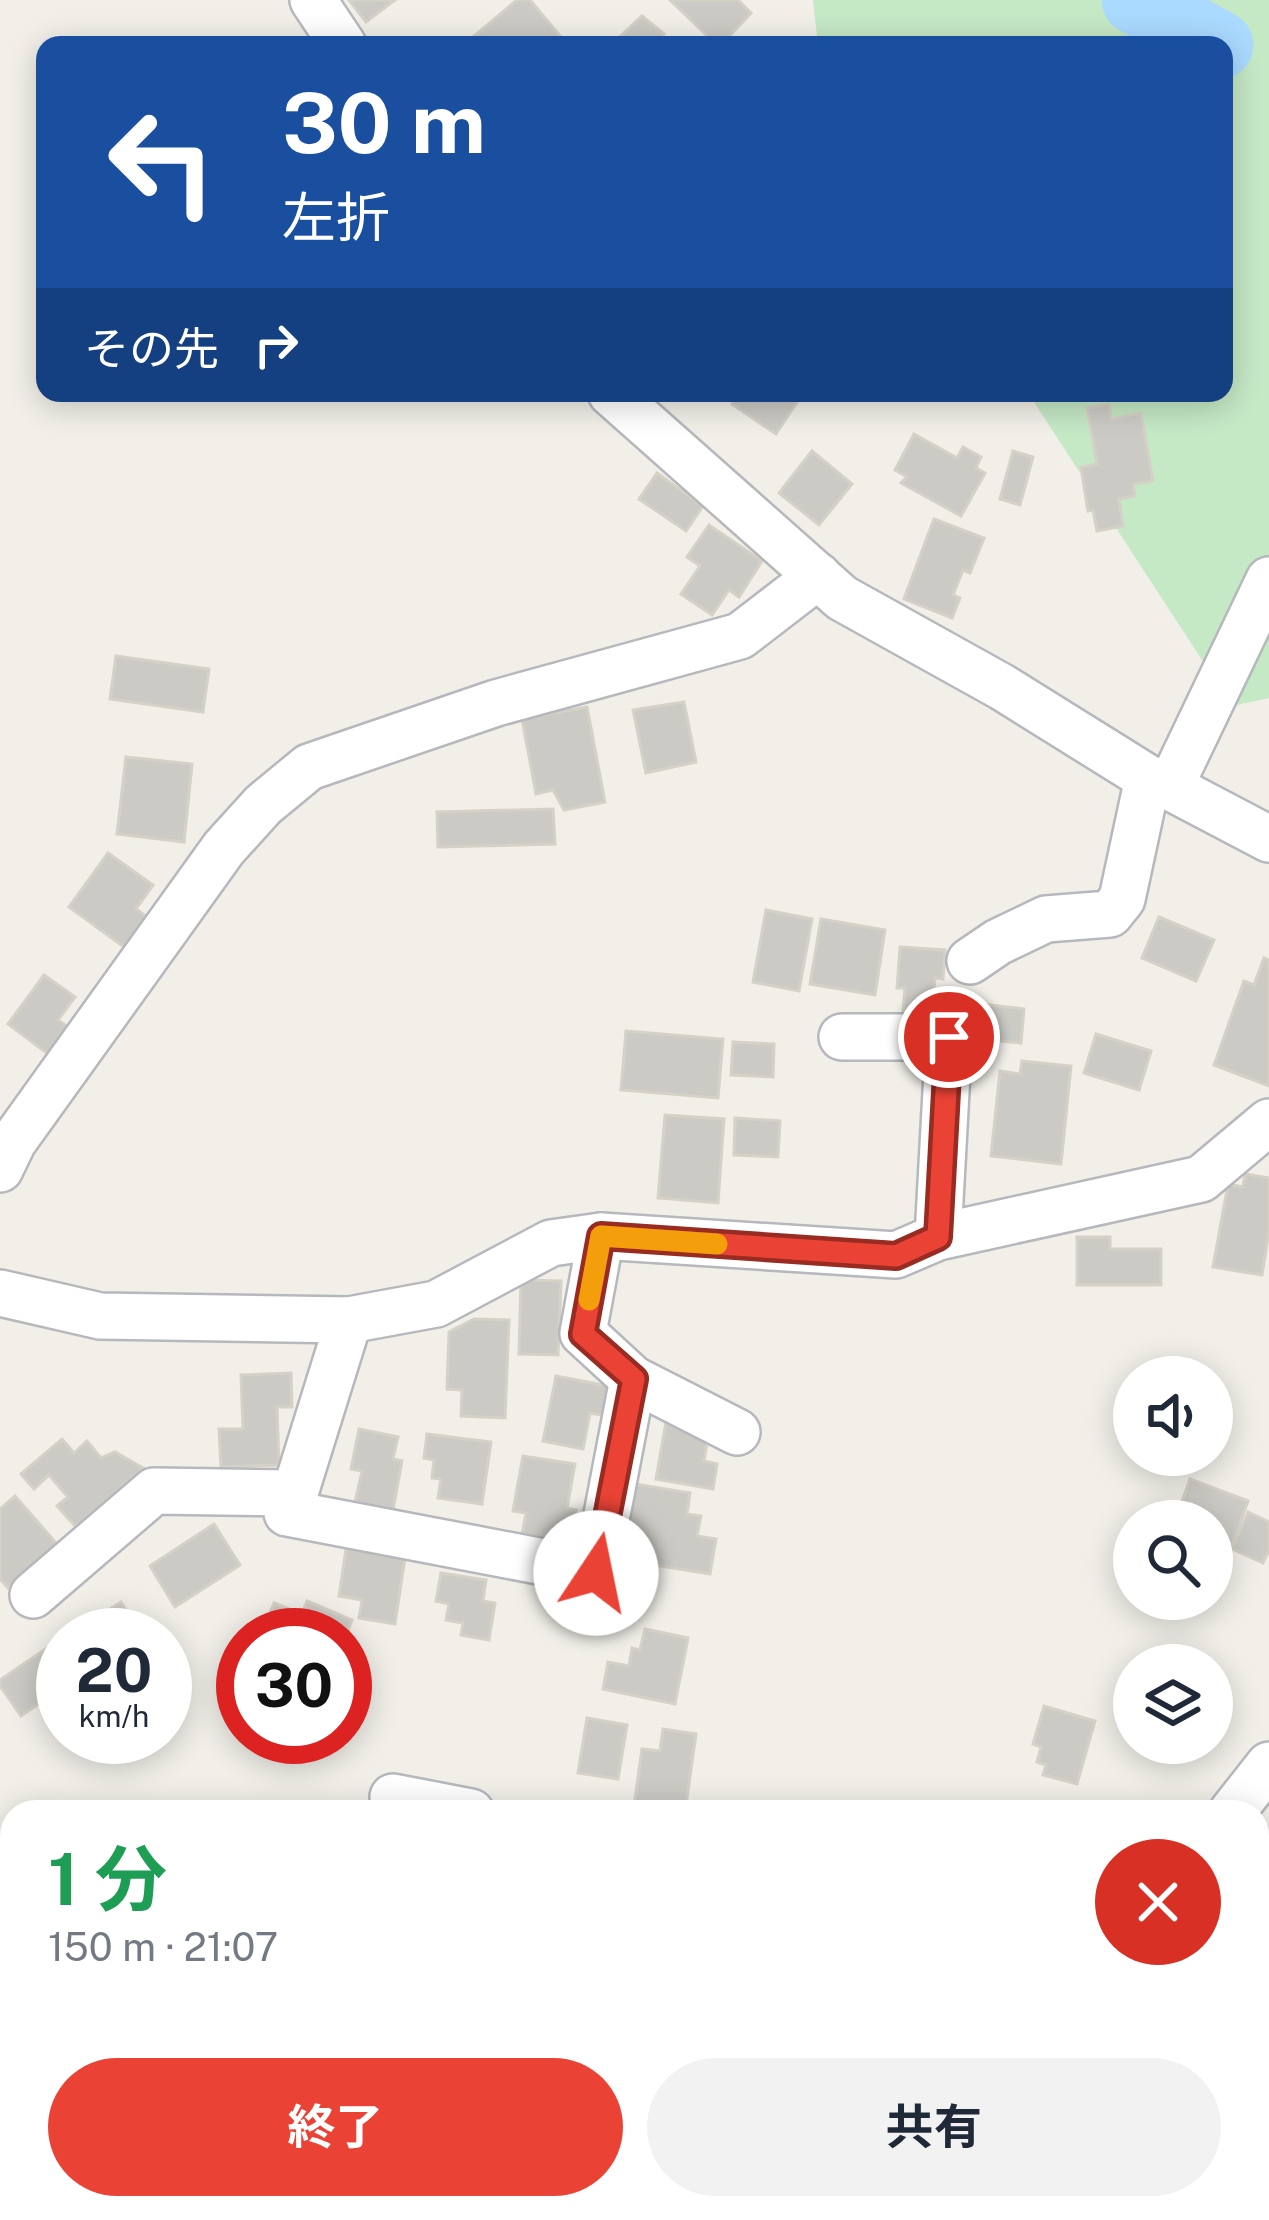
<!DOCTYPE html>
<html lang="ja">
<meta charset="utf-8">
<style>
:root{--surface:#fff;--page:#f2f2f3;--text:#1f2937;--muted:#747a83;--accent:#ea4335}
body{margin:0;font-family:"Public Sans","Noto Sans JP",sans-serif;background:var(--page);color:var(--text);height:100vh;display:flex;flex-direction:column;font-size:45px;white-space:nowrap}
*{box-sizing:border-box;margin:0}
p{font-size:39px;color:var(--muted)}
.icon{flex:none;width:66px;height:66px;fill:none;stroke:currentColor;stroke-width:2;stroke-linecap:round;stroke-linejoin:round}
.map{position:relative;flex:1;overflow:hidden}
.drawer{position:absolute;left:0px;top:1800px;width:1269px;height:420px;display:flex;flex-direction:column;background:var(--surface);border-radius:36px 36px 0 0;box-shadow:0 6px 30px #0003}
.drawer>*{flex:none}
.top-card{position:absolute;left:36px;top:36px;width:1197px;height:366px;border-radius:24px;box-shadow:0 6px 30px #0003;background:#1a4fa0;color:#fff;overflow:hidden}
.controls{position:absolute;left:1113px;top:1356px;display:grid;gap:24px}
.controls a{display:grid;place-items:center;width:120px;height:120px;border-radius:50%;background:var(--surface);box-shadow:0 6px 30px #0003;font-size:60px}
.speed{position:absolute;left:36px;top:1608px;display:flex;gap:24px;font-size:60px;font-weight:700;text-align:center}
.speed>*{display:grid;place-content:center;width:156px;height:156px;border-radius:50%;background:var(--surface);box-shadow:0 6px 30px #0003;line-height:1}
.speed small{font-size:30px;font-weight:400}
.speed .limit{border:18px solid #d22;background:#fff;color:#111}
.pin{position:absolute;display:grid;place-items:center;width:102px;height:102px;color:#fff;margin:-51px;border:6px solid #fff;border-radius:50%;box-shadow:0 3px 12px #0007}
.me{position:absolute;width:132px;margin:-66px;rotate:11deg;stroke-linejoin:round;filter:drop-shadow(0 0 9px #0008)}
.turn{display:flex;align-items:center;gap:42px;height:252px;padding:0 48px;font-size:54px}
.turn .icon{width:156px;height:156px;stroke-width:2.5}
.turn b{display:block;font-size:84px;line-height:102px}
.then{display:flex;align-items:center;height:114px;padding:0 48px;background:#0003;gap:24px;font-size:45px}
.round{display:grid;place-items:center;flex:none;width:126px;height:126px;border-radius:63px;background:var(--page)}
.headline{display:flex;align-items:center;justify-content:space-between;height:204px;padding:0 48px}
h1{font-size:72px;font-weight:700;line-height:90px;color:#1e9e55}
.action{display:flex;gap:24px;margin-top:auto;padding:24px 48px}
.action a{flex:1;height:138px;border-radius:72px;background:var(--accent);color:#fff;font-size:48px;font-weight:700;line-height:138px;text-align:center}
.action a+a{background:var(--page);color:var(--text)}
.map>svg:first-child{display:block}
</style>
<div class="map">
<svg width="1269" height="2220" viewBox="0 0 1269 2220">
<rect width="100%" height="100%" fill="#f1efe8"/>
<!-- green -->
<path fill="#c5e8c5" d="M 813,0 L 1269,0 L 1269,698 L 1232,706 L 1028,393 L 1224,393 L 1224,45 L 818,45 Z"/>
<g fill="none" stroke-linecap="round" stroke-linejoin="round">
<!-- river -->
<path stroke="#aadaff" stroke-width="69" d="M 1136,0 L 1219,45"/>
</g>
<!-- building -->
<g fill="#cccac5" stroke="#d6d1c6" stroke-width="3">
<path d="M 349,0 L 395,0 L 366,22 Z"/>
<path d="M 517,0 L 530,0 L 561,37 L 551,45 L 480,45 L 473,37 Z"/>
<path d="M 670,0 L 738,0 L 751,13 L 721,45 L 717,45 Z"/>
<path d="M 642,16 L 664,34 L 656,45 L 611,45 Z"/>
<path d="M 739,393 L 803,393 L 776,434 L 732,404 Z"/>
<path d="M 1109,404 L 1111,419 L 1141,413 L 1153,481 L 1133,484 L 1135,496 L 1119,499 L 1123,526 L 1097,531 L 1093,510 L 1088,511 L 1081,467 L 1097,464 L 1087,408 Z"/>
<path d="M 914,434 L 957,458 L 963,447 L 981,457 L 976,468 L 985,473 L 961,516 L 901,483 L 907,477 L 895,470 Z"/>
<path d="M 812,451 L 852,484 L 819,525 L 779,493 Z"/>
<path d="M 1013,451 L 1033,457 L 1020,505 L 1000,499 Z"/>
<path d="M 657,473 L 703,506 L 686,531 L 639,499 Z"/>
<path d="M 934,519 L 984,538 L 970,573 L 963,570 L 953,595 L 960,598 L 952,618 L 904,599 Z"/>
<path d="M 709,525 L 762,561 L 739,597 L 729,590 L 712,615 L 681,594 L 700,566 L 687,557 Z"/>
<path d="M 116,656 L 209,669 L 203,712 L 110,699 Z"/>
<path d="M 684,702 L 696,762 L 646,773 L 633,710 Z"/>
<path d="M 587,707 L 605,802 L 564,810 L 553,790 L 536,794 L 522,719 Z"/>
<path d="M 126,757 L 192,764 L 184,842 L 117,834 Z"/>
<path d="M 553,809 L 555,844 L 438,847 L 437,812 Z"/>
<path d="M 108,853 L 153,885 L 136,909 L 147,917 L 124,947 L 69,907 Z"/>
<path d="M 766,910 L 812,919 L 799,991 L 753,982 Z"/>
<path d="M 1159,917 L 1214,940 L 1196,981 L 1142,958 Z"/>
<path d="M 821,919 L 885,930 L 875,995 L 810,984 Z"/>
<path d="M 900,947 L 945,950 L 943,979 L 935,978 L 932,1013 L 903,1011 L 905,988 L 897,988 Z"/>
<path d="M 1264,958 L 1269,960 L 1269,1086 L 1214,1065 L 1244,981 L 1254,985 Z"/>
<path d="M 44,975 L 75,997 L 58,1020 L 68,1027 L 48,1054 L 8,1024 Z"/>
<path d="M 982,1004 L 1024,1009 L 1021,1043 L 978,1039 Z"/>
<path d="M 626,1031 L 723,1039 L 718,1098 L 621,1090 Z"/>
<path d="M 1096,1034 L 1151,1051 L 1139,1090 L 1084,1073 Z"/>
<path d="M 733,1042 L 774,1044 L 773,1077 L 731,1075 Z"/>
<path d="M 1022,1061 L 1071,1066 L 1061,1164 L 991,1156 L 1000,1071 L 1020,1074 Z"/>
<path d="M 665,1115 L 724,1119 L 718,1203 L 658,1198 Z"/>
<path d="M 735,1118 L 780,1121 L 778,1157 L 734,1155 Z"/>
<path d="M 1245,1174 L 1269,1178 L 1269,1232 L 1262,1275 L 1213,1267 L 1228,1184 L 1243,1187 Z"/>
<path d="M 1077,1237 L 1110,1237 L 1110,1249 L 1161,1249 L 1161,1285 L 1077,1285 Z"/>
<path d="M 521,1280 L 561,1281 L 558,1355 L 519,1354 Z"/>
<path d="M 474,1319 L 509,1320 L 505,1418 L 461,1416 L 462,1390 L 447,1389 L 449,1332 Z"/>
<path d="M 291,1373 L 292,1407 L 277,1407 L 279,1465 L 221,1467 L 219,1429 L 243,1429 L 241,1375 Z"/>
<path d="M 556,1376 L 613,1387 L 607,1416 L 590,1413 L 583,1449 L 543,1441 Z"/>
<path d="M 666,1422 L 709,1430 L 704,1461 L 717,1464 L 713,1489 L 656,1479 Z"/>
<path d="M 359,1429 L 398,1437 L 393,1459 L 402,1461 L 393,1510 L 355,1502 L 362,1471 L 351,1469 Z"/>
<path d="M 427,1434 L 491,1442 L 482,1504 L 438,1498 L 441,1479 L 432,1478 L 434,1460 L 424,1458 Z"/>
<path d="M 62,1439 L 74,1453 L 87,1441 L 101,1458 L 115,1452 L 143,1468 L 76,1527 L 57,1506 L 68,1497 L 49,1475 L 34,1489 L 21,1474 Z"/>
<path d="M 523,1456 L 575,1464 L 567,1508 L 576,1510 L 571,1543 L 522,1534 L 526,1513 L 513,1511 Z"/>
<path d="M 1190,1479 L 1248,1501 L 1215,1592 L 1212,1590 L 1212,1521 L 1175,1521 Z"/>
<path d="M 623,1482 L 690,1493 L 687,1514 L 701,1516 L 697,1536 L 716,1539 L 710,1574 L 611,1558 Z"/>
<path d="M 15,1496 L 57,1544 L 8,1588 L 0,1579 L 0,1509 Z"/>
<path d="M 1248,1512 L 1269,1522 L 1269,1550 L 1263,1563 L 1232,1549 Z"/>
<path d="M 214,1524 L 240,1565 L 175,1607 L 150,1566 Z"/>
<path d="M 346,1549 L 405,1558 L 395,1624 L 359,1618 L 362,1600 L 339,1596 Z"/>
<path d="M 441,1573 L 486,1580 L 483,1601 L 495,1603 L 489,1640 L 461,1635 L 463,1623 L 446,1620 L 449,1604 L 436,1601 Z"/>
<path d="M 307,1601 L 352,1620 L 345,1638 L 345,1635 L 272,1635 L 263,1631 L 274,1603 L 302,1614 Z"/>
<path d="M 121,1602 L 141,1633 L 83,1635 L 79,1629 Z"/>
<path d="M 645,1629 L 688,1638 L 675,1704 L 603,1689 L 608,1662 L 629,1666 L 632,1648 L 640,1650 Z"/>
<path d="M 47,1648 L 63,1670 L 63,1687 L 21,1716 L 0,1686 L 0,1680 Z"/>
<path d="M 1044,1706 L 1095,1721 L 1077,1784 L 1043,1775 L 1046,1765 L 1037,1762 L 1041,1747 L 1033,1744 Z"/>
<path d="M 587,1718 L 627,1725 L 618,1779 L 578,1773 Z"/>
<path d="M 663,1729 L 696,1734 L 685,1812 L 633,1812 L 642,1749 L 660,1751 Z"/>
<rect x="1257" y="1896" width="12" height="100"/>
<path d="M 1235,2208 L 1236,2220 L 1195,2220 L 1194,2213 Z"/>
</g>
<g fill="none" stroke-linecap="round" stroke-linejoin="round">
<defs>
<g id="street">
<path d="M 313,0 L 343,45"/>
<path d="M 611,393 L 842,598 L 1002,687 L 1148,778 L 1170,787 L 1269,839"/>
<path d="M 1170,787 L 1269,580"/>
<path d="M 970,961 L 998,942 L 1046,919 L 1110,914 L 1122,899 L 1148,778"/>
<path d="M 842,1037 L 949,1037 L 938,1237"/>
<path d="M 0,1169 L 13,1142 L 224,848 L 263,805 L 309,767 L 496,703 L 740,636 L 818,576"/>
<path d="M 0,1293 L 100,1316 L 349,1320 L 436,1304 L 551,1243 L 601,1236 L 896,1255 L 938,1237 L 1201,1179 L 1269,1122"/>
<path d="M 633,1379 L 737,1432"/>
<path d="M 295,1493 L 349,1320"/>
<path d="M 33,1595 L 154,1491 L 295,1493 L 287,1513 L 596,1572 L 633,1379 L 583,1333 L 601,1236"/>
<path d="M 393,1797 L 471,1812"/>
<path d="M 1232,1812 L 1269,1765"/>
<path d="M 1029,2208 L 1031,2220"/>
</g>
</defs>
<!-- street casing -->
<use href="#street" stroke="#b5b8bc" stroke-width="50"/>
<!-- street -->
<use href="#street" stroke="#fff" stroke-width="45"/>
</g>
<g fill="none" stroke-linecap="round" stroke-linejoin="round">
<defs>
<path id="route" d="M 596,1573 L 634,1379 L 583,1334 L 601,1236 L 896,1256 L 938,1237 L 949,1037"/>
</defs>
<!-- route casing -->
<use href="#route" stroke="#982c22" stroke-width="30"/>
<!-- route -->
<use href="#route" stroke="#ea4335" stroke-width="21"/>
<!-- slow -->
<path stroke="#f59e0b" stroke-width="21" d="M 589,1300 L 601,1236 L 717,1244"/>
</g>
</svg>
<div class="controls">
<a><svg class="icon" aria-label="sound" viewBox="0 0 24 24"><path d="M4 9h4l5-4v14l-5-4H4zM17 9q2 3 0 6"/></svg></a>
<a><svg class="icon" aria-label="search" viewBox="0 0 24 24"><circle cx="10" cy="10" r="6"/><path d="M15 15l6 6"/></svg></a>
<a><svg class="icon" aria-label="layers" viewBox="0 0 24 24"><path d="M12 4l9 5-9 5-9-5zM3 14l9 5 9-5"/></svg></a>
</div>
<div class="speed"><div>20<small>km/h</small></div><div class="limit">30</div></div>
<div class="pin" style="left:949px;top:1037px;background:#d93025"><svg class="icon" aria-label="arrive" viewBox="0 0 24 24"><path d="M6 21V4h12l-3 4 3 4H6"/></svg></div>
<svg class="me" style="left:596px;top:1573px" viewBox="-20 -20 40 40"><circle r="19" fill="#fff"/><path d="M0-13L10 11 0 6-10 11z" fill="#ea4335"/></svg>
<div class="top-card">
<div class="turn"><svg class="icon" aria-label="left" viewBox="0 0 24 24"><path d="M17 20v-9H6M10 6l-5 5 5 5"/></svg><div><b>30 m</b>左折</div></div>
<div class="then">その先<svg class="icon" aria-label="right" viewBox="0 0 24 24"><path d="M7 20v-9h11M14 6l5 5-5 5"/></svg></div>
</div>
<section class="drawer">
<div class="headline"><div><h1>1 分</h1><p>150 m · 21:07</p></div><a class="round" style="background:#d93025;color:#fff"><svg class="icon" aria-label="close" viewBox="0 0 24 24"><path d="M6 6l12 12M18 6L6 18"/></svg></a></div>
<div class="action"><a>終了</a><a>共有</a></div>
</section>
</div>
